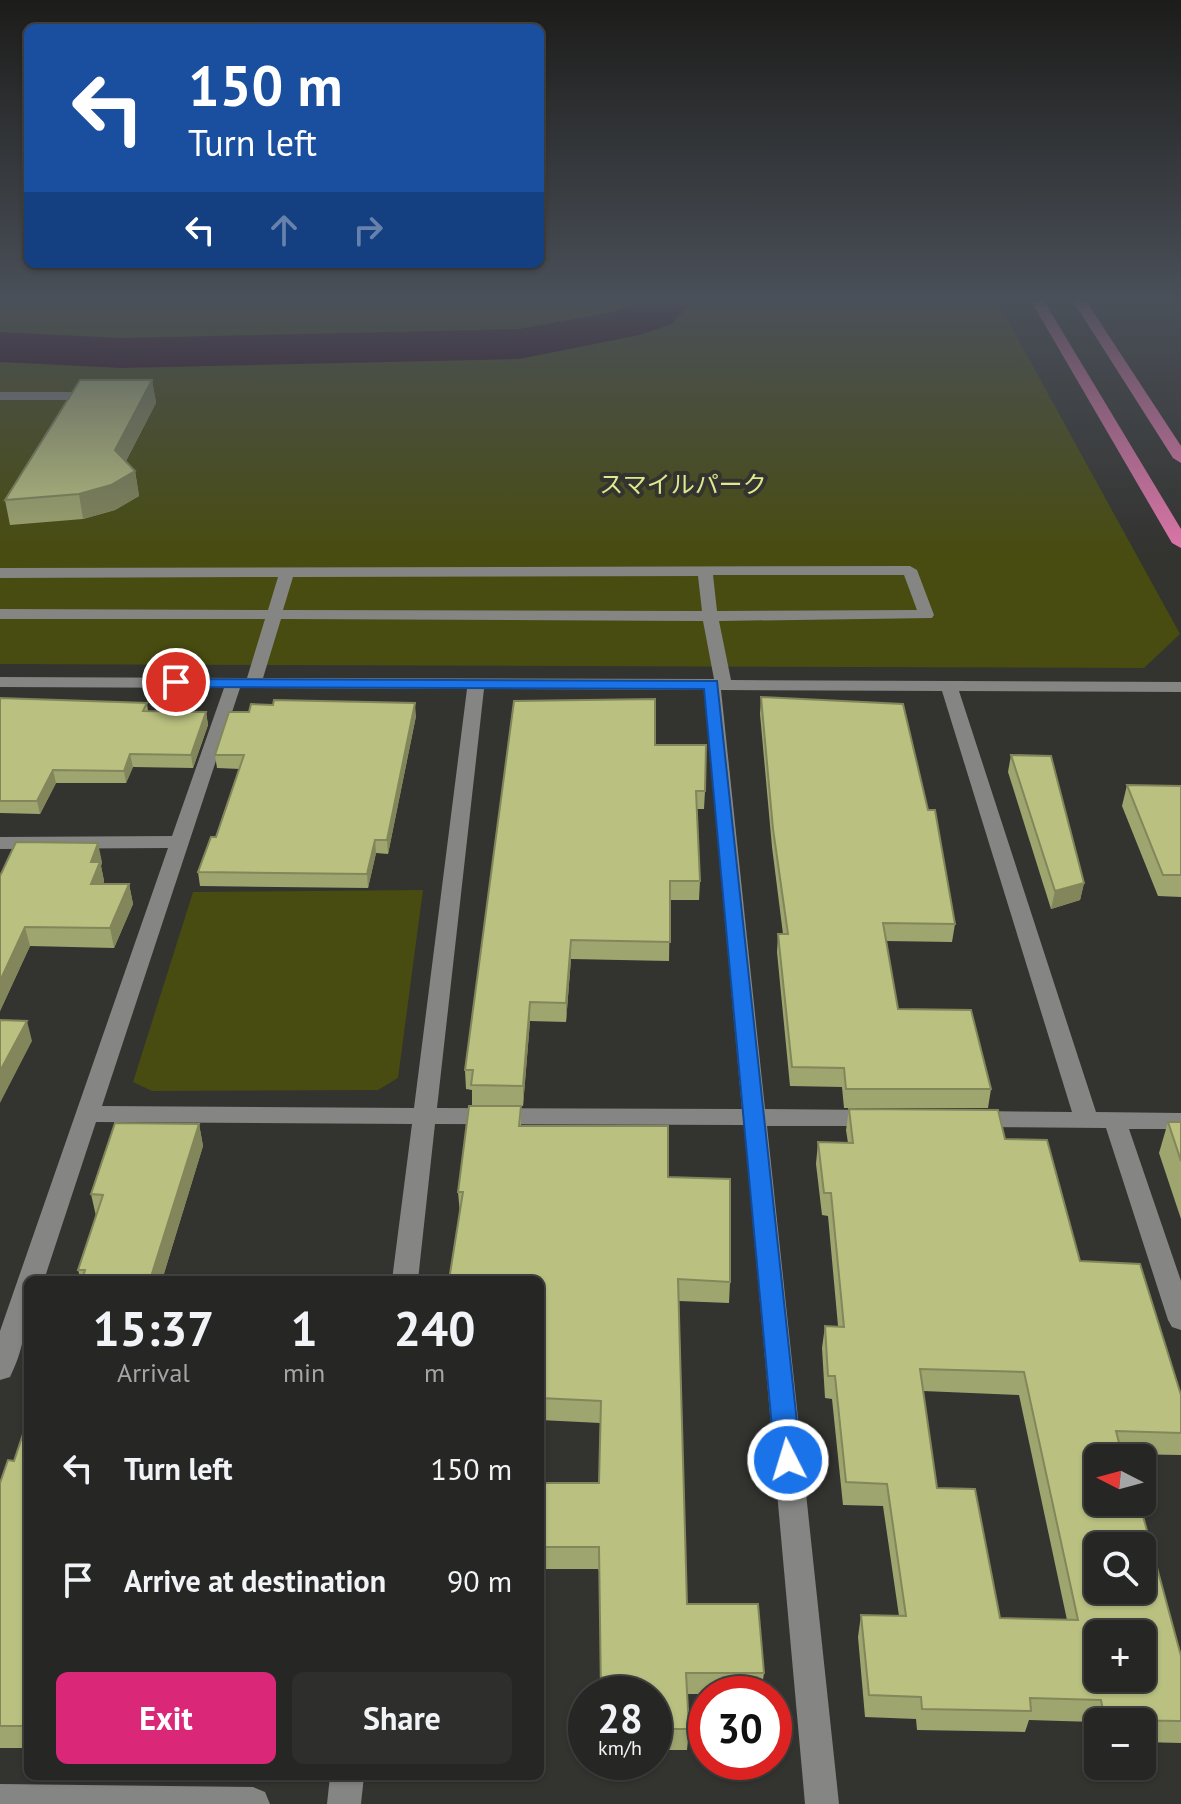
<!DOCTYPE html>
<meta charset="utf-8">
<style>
:root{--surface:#262624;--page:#2e2e2c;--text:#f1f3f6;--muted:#a4a5a6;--line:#424341;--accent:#db2777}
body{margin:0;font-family:"PT Sans","Noto Sans JP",sans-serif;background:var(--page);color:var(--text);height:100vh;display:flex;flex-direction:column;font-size:30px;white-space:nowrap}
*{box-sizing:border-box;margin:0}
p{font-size:26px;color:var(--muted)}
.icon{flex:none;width:44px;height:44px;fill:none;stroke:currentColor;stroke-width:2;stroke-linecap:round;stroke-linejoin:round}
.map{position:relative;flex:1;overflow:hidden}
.drawer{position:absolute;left:24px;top:1276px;width:520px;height:504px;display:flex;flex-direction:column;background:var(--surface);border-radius:12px;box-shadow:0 2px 6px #0004,0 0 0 2px var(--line)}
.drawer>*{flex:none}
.banner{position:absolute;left:24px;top:24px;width:520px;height:244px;border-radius:12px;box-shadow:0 2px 6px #0004,0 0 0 2px var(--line);background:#1a4fa0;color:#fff;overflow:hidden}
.needle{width:52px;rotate:276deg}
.buttons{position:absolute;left:1084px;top:1444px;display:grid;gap:16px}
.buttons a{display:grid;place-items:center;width:72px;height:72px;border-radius:12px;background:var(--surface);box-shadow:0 2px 6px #0004,0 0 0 2px var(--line);font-size:40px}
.speed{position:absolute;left:568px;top:1676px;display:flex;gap:16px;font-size:40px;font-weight:700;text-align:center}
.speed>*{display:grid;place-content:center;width:104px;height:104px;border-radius:50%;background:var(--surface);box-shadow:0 2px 6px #0004,0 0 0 2px var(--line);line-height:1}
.speed small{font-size:20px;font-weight:400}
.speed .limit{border:12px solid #d22;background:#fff;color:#111}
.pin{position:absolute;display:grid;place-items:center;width:68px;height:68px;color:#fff;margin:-34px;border:4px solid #fff;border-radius:50%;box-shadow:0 2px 8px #0007}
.me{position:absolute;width:88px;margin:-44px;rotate:355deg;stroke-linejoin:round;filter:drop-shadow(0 0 6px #0008)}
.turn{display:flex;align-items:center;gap:28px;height:168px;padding:0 32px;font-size:36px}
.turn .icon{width:104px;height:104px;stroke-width:2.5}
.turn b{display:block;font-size:56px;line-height:68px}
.lanes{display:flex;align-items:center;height:76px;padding:0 32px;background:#0003;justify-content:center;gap:40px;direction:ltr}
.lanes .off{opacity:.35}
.eta{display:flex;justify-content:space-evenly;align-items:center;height:136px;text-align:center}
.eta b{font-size:48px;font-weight:600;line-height:56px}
.primary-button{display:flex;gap:16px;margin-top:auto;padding:16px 32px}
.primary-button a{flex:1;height:92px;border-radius:12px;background:var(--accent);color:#fff;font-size:32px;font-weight:600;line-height:92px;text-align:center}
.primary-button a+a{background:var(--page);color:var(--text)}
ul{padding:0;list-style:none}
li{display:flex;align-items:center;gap:24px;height:112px;padding:0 32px}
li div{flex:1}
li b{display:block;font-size:30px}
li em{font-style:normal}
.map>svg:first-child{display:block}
</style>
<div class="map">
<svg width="1181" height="1804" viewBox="0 0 1181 1804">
<rect width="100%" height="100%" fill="#333330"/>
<!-- green -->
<g fill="#484c10">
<path d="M 0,301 L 997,301 L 1180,634 L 1144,668 L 0,664 Z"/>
<path d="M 423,890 L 398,1078 L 378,1090 L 152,1091 L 133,1082 L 193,892 Z"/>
</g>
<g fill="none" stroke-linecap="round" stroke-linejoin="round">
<!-- river -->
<path fill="#2f001b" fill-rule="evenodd" d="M 642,301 L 692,301 L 672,324 L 640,335 L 519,359 L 121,368 L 0,362 L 0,332 L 121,338 L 519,329 L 614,312 Z"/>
<!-- minor -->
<g fill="#858683" fill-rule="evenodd">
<path d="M 0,392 L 96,392 L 102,396 L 96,400 L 0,400 Z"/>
<path d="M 910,566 L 917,570 L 934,615 L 932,618 L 719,621 L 731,680 L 1181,682 L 1181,692 L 959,691 L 1096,1112 L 1181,1113 L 1181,1129 L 1129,1129 L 1181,1281 L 1181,1330 L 1172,1327 L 1168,1320 L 1106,1128 L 976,1127 L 968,1125 L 964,1119 L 968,1113 L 976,1111 L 1072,1112 L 942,691 L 721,690 L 765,1109 L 872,1110 L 880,1112 L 884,1118 L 880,1124 L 872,1126 L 767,1126 L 839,1804 L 805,1804 L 744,1125 L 435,1124 L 418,1280 L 392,1280 L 412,1124 L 96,1122 L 44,1280 L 28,1280 C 28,1315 26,1345 10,1377 L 0,1380 L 0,1331 L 168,848 L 0,849 L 0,837 L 172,836 L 224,688 L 0,687 L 0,677 L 247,678 L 265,619 L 0,619 L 0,609 L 268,610 L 278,577 L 0,578 L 0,568 ZM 713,575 L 904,575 L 917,610 L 717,611 ZM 698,576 L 702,611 L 283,610 L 293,577 ZM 281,619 L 703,621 L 714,679 L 263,678 ZM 240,688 L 467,689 L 414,1108 L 102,1106 ZM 484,689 L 704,690 L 742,1109 L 437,1108 Z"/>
<path d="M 330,1776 L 364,1776 L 361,1804 L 327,1804 Z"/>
<path d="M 0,1784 L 253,1787 L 265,1792 L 270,1804 L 0,1804 Z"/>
</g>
<!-- highway -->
<g fill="#de76a9" fill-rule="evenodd">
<path d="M 1031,301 L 1044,301 L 1181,529 L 1181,548 L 1172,543 Z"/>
<path d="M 1073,301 L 1086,301 L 1181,446 L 1181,463 L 1173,458 Z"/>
</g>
</g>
<!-- wall -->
<g fill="#9fa56e" fill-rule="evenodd">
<path d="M 152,380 L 156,403 L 126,461 L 135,471 L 139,496 L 115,510 L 83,519 L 10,525 L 5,500 Z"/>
<path d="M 761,697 L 955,924 L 952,942 L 886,941 L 898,1009 L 991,1089 L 988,1108 L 844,1108 L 842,1087 L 790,1086 L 777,952 L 778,934 L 783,934 L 772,847 L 760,714 Z"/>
<path d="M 0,698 L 147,703 L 148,711 L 206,712 L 208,725 L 193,768 L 133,767 L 126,783 L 56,783 L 40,814 L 0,813 Z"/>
<path d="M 416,716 L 388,854 L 376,853 L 368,888 L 200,886 L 198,872 L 216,837 L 240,769 L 217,768 L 215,755 Z"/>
<path d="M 655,745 L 705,791 L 704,809 L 697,809 L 700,881 L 699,900 L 670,900 L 669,961 L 571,959 L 566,1022 L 530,1021 L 523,1106 L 472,1105 L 472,1090 L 466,1089 L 465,1070 Z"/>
<path d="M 1011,755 L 1084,883 L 1080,900 L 1051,909 L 1008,772 Z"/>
<path d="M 1127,785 L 1181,786 L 1181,897 L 1158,896 L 1122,806 Z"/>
<path d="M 102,862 L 101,866 L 104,881 L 103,884 L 129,884 L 133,904 L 114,948 L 30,946 L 0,1011 L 0,876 Z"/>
<path d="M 521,1106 L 521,1126 L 668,1177 L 730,1282 L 729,1303 L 679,1301 L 687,1604 L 764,1673 L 761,1694 L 687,1694 L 689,1729 L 687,1750 L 654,1750 L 654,1694 L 598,1569 L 540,1569 L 540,1483 L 599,1483 L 600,1423 L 540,1420 L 540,1280 L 460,1214 L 458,1192 Z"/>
<path d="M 849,1109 L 1005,1139 L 1080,1261 L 1181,1395 L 1181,1455 L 1122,1454 L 1098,1458 L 1181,1656 L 1181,1743 L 1142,1742 L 1142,1722 L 1098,1722 L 1098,1741 L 1094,1722 L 1029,1720 L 1025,1732 L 917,1730 L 916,1719 L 865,1717 L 858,1637 L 861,1615 L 899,1616 L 883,1506 L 843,1505 L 832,1399 L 825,1398 L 822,1348 L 825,1326 L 838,1326 L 828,1216 L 822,1215 L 816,1164 L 818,1142 L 848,1143 L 846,1130 ZM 923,1391 L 1019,1395 L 1067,1620 L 1000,1618 L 937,1488 Z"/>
<path d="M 1168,1122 L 1181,1122 L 1181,1219 L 1159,1153 Z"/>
<path d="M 199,1124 L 203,1146 L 162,1280 L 81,1280 L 78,1270 L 96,1216 L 91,1194 Z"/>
<path d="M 28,1419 L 28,1748 L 0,1748 L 0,1483 L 14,1461 Z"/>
</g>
<!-- shaded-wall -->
<g fill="#82865a">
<path d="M 152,380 L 156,403 L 119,474 L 115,450 Z"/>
<path d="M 135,471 L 139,496 L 115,510 L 83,519 L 79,494 Z"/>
<path d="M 415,703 L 416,716 L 388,854 L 387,840 Z"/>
<path d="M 206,712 L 208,725 L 193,768 L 191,755 Z"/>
<path d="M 130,754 L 133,767 L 126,783 L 124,771 Z"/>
<path d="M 53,770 L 56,783 L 40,814 L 37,801 Z"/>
<path d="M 375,840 L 376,853 L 368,888 L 367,874 Z"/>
<path d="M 98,843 L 102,862 L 101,866 L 104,881 L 95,903 L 91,884 L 91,862 Z"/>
<path d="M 1084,883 L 1080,900 L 1051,909 L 1055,891 Z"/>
<path d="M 129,884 L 133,904 L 114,948 L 110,928 Z"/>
<path d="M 25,927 L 30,946 L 0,1011 L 0,981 Z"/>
<path d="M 571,940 L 571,959 L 566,1022 L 566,1003 Z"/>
<path d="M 530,1002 L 530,1021 L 523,1106 L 523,1086 Z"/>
<path d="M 27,1021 L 32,1041 L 0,1103 L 0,1071 Z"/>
<path d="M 199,1124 L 203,1146 L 162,1280 L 150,1280 Z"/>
<path d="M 28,1714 L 28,1735 L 25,1726 Z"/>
</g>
<!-- building -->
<g fill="#b9c080" stroke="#82865a" stroke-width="2" fill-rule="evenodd">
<path d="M 80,380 L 152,380 L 115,450 L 135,471 L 111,485 L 79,494 L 5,500 Z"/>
<path d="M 761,697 L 903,704 L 928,810 L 935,810 L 955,924 L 883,923 L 898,1009 L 971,1010 L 991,1089 L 846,1089 L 844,1068 L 792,1067 L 778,934 L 788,934 L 773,829 Z"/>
<path d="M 0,698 L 147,703 L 143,711 L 206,712 L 191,755 L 130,754 L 124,771 L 53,770 L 37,801 L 0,801 Z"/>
<path d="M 655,699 L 655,745 L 706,745 L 705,791 L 696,791 L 700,881 L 670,881 L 670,942 L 571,940 L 566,1003 L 530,1002 L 523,1086 L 471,1085 L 473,1070 L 465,1070 L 514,701 Z"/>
<path d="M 274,700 L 415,703 L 387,840 L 375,840 L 367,874 L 198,872 L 211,837 L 216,837 L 244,755 L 215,755 L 229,712 L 249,712 L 251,704 L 273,705 Z"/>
<path d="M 1011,755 L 1051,756 L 1084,883 L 1055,891 Z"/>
<path d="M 1127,785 L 1181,786 L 1181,875 L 1163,875 Z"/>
<path d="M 16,842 L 98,843 L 91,862 L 100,862 L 91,884 L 129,884 L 110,928 L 25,927 L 0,981 L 0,876 Z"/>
<path d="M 0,1020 L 27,1021 L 0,1071 Z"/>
<path d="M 469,1106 L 521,1106 L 519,1126 L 668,1126 L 668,1177 L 730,1179 L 730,1282 L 678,1279 L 687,1604 L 758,1604 L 764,1673 L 686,1673 L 689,1729 L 654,1729 L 654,1694 L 601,1694 L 599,1547 L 540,1547 L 540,1483 L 599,1483 L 601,1401 L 540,1398 L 540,1280 L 449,1280 L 463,1192 L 458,1192 Z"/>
<path d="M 849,1109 L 998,1110 L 1005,1139 L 1047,1140 L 1080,1261 L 1140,1264 L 1181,1395 L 1181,1433 L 1116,1431 L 1123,1458 L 1098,1458 L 1098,1502 L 1134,1502 L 1138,1516 L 1143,1516 L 1181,1656 L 1181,1721 L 1105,1720 L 1101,1700 L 1030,1698 L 1031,1711 L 922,1709 L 921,1697 L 869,1695 L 861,1615 L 906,1616 L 887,1484 L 846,1482 L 835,1376 L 828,1376 L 825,1326 L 844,1327 L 831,1193 L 824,1193 L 818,1142 L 853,1143 ZM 920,1369 L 1024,1372 L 1078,1620 L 1000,1618 L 975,1489 L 937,1488 ZM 1098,1546 L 1142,1546 L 1142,1590 L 1098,1590 ZM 1098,1634 L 1142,1634 L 1142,1678 L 1098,1678 Z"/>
<path d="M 1168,1122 L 1181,1122 L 1181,1161 Z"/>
<path d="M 115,1123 L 199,1124 L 150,1280 L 82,1280 L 85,1270 L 78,1270 L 103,1195 L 91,1194 Z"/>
<path d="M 28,1419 L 28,1714 L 25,1726 L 0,1726 L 0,1483 L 8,1460 L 14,1461 Z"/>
</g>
<!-- sky -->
<linearGradient id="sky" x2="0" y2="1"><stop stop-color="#1c1c1a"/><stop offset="0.54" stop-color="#4a5059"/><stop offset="1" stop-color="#4a5059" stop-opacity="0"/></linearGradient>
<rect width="1181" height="554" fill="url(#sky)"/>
<!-- route -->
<path fill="#1a73e8" stroke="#114b97" stroke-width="2" d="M 170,679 L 717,681 L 801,1460 L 797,1468 L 788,1471 L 779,1468 L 775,1460 L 704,689 L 176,687 L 170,685 Z"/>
<g text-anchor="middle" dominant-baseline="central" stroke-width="8" stroke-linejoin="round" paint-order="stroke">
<!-- far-park labels -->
<g font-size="24" fill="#dee88c" stroke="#333330">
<text x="683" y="484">スマイルパーク</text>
</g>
</g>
</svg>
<div class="buttons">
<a><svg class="needle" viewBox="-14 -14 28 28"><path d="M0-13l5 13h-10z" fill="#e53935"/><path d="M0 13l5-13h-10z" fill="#a4a5a6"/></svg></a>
<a><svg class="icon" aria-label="search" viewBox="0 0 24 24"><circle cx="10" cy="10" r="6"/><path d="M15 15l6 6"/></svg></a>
<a>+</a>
<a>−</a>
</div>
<div class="speed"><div>28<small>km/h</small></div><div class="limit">30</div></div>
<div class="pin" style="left:176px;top:682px;background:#d93025"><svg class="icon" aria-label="arrive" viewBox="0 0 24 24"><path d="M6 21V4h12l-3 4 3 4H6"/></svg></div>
<svg class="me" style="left:788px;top:1460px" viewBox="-20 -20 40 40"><circle r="17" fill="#1a73e8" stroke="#fff" stroke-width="3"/><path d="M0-11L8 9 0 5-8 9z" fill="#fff"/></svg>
<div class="banner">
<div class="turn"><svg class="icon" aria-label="left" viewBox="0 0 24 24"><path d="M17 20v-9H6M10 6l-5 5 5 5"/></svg><div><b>150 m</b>Turn left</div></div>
<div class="lanes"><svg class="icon" aria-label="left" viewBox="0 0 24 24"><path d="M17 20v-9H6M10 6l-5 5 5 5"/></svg><svg class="icon off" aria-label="ahead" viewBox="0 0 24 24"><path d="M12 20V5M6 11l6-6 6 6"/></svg><svg class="icon off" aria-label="right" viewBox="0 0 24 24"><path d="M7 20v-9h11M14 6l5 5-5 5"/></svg></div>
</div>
<section class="drawer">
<div class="eta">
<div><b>15:37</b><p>Arrival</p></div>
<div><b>1</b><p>min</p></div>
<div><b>240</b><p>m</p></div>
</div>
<ul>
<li><svg class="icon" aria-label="left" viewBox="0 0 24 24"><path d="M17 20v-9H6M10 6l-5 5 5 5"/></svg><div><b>Turn left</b></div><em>150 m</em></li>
<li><svg class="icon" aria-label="arrive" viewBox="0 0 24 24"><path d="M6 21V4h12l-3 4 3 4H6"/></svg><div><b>Arrive at destination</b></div><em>90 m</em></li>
</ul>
<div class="primary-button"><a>Exit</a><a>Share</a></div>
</section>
</div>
